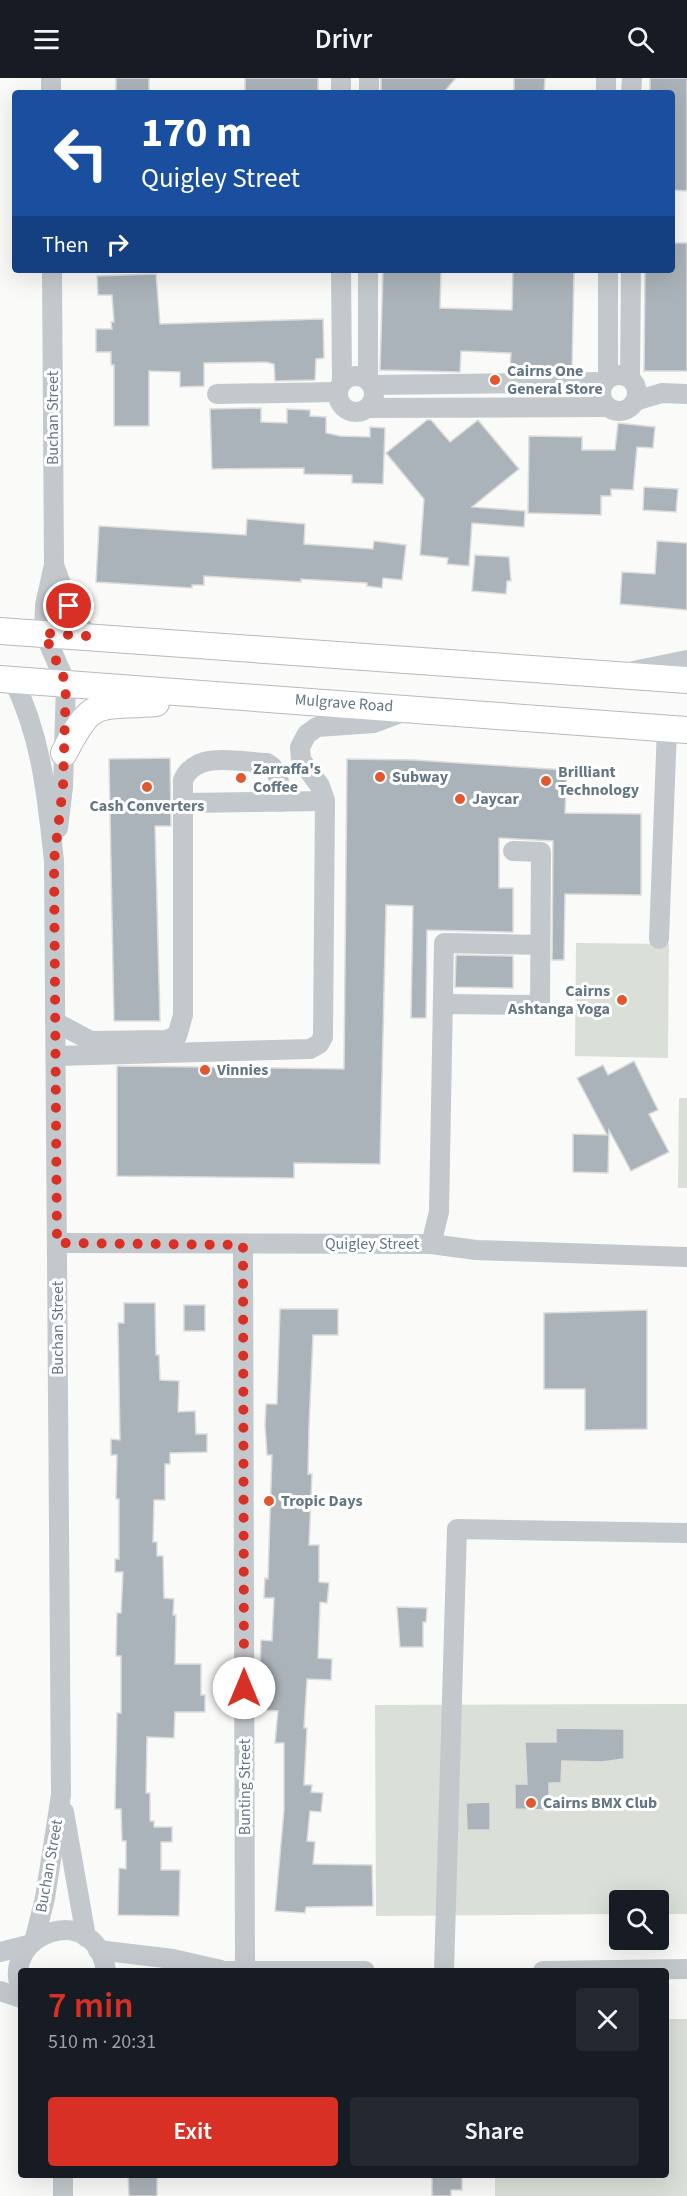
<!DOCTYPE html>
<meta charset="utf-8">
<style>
:root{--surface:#171b24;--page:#242831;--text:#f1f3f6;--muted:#9ea1a6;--accent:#d93025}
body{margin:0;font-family:"Source Sans 3",sans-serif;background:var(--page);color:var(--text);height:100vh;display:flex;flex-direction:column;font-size:22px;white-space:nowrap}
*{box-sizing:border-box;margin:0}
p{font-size:20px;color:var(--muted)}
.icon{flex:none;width:33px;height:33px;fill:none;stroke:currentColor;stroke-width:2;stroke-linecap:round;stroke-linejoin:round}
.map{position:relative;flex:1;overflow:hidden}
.panel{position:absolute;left:18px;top:1890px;width:651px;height:210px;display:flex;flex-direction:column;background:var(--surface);border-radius:6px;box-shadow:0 6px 24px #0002}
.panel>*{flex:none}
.guide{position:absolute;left:12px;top:12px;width:663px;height:183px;border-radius:6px;box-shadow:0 6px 24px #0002;background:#1a4fa0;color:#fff;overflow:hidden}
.buttons{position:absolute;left:609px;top:1812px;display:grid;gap:12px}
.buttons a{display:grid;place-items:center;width:60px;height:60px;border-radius:6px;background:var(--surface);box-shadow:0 6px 24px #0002;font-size:30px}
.pin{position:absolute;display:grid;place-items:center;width:51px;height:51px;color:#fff;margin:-26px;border:3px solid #fff;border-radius:50%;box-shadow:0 2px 6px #0007}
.me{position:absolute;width:66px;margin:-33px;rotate:0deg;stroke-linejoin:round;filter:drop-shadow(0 0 4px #0008)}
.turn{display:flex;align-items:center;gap:21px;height:126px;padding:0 30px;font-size:27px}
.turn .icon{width:78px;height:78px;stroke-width:2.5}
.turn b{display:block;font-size:42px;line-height:51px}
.then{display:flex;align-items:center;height:57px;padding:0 30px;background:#0003;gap:12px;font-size:22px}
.round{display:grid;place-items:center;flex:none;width:63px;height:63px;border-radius:6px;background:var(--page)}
.head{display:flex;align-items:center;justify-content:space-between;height:102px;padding:0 30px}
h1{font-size:36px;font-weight:600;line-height:45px;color:var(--accent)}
.cta{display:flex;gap:12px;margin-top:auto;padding:12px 30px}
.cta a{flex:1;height:69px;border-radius:6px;background:var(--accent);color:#fff;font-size:24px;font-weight:600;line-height:69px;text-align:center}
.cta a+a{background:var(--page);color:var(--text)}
header{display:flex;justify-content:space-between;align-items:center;height:78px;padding:0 30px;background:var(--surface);font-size:27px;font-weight:600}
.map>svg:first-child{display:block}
</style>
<header><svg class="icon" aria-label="menu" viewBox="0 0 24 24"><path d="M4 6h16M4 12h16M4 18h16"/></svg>Drivr<svg class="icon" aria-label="search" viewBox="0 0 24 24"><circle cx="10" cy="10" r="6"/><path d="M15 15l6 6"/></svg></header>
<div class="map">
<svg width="687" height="2118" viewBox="0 0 687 2118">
<rect width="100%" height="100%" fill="#fafaf8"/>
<!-- green -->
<g fill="#dadfd7">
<path d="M 576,865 L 669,866 L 668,980 L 575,978 Z"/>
<path d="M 679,1020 L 687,1020 L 687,1110 L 678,1110 Z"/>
<path d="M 687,1626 L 687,1836 L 659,1836 L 658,1822 L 620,1822 L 619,1836 L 376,1838 L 375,1627 Z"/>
<path d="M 666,1941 L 687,1941 L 687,2118 L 495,2118 L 495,2097 L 666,2097 Z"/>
</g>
<!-- building -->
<g fill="#aab3b9" stroke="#dcdcda" stroke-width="1.5">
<rect x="116" y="0" width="33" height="15"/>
<rect x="245" y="0" width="73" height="15"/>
<path d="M 381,0 L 456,0 L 443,15 L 381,15 Z"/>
<path d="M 514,0 L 545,0 L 544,15 L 514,15 Z"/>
<path d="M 650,0 L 687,0 L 687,113 L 672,112 L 672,15 L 650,15 Z"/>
<path d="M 672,165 L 687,165 L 687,293 L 644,293 L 645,192 L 672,192 Z"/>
<path d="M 383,192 L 441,192 L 440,230 L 512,232 L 513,192 L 574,192 L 572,291 L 510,290 L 511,275 L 461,273 L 460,294 L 380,292 Z"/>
<path d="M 156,196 L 160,246 L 323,241 L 324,280 L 316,281 L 315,302 L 275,303 L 274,286 L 266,284 L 204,285 L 204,308 L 180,309 L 180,294 L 149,293 L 149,348 L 114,348 L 114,287 L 111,287 L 111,274 L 96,274 L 96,251 L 112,251 L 111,244 L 114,244 L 112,217 L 98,217 L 97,198 Z"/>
<path d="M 261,330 L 261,344 L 287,345 L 287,331 L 310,332 L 310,338 L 326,339 L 326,355 L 340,358 L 370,359 L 370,349 L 385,350 L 383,406 L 352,405 L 352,397 L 304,396 L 304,390 L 212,391 L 210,331 Z"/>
<path d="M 427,342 L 431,342 L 450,364 L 478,342 L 519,391 L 472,429 L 525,433 L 524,449 L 472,445 L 469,488 L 447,486 L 448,480 L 420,477 L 424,421 L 386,375 Z"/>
<path d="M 618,345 L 655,349 L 653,370 L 637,369 L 633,412 L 611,411 L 611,418 L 601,418 L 601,437 L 528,435 L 529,358 L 582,359 L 582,372 L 615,372 Z"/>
<path d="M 644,409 L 678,411 L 676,434 L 643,432 Z"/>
<path d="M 247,441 L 305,446 L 304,466 L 373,471 L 374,463 L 406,467 L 402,502 L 383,500 L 382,510 L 367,508 L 367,505 L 301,501 L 301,504 L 204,498 L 204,507 L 192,507 L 192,510 L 96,504 L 99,448 L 246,457 Z"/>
<path d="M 657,463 L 687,465 L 687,532 L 620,526 L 622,494 L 655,496 Z"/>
<path d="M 475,477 L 509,479 L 511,503 L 507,503 L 506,516 L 472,513 Z"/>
<path d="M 170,680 L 171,748 L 155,748 L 160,943 L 114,943 L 109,681 Z"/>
<path d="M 347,681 L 414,682 L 567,692 L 565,735 L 641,736 L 641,817 L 565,816 L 564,882 L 552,882 L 553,763 L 499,760 L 499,810 L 513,810 L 513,854 L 427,852 L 426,940 L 411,940 L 413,828 L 386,827 L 380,1086 L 294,1085 L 294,1100 L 117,1098 L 117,988 L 344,991 Z"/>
<path d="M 456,877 L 513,878 L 513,910 L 455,909 Z"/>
<path d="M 634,983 L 658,1032 L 649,1036 L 669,1074 L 631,1093 L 609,1052 L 608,1095 L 573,1094 L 573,1056 L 607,1057 L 577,1000 L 603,987 L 608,997 Z"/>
<path d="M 124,1225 L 155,1225 L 156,1277 L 159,1277 L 160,1302 L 179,1303 L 178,1334 L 195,1333 L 196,1356 L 207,1356 L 207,1374 L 170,1375 L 170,1386 L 165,1386 L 165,1422 L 154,1422 L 153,1464 L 157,1464 L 157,1478 L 163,1478 L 164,1520 L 174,1521 L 173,1537 L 176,1537 L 175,1586 L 201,1586 L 201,1617 L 205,1617 L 205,1634 L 175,1634 L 174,1660 L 147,1659 L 146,1715 L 150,1715 L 150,1743 L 154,1743 L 154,1749 L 172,1749 L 172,1764 L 161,1764 L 161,1792 L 180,1792 L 179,1838 L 118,1837 L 119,1790 L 126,1791 L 126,1763 L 122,1763 L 121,1731 L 115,1731 L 117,1635 L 121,1635 L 121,1578 L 116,1578 L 117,1535 L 121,1535 L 123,1494 L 115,1494 L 115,1481 L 119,1481 L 119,1421 L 116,1421 L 117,1377 L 111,1377 L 111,1361 L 120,1362 L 118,1245 L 124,1245 Z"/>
<rect x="184" y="1227" width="21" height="26"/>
<path d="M 280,1231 L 338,1231 L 338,1257 L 313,1257 L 309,1349 L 308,1396 L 312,1396 L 309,1467 L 319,1467 L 319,1504 L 329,1505 L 327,1525 L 320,1524 L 318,1580 L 332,1581 L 331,1602 L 307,1601 L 304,1650 L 307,1650 L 304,1707 L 312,1707 L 311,1714 L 323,1715 L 321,1734 L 310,1733 L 307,1763 L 315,1764 L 313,1786 L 372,1787 L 373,1828 L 306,1829 L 305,1835 L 275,1833 L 284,1732 L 284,1665 L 275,1665 L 278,1633 L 262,1632 L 265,1592 L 260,1591 L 261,1562 L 272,1563 L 274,1520 L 264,1520 L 265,1500 L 268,1501 L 272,1377 L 267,1377 L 265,1347 L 266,1326 L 277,1326 Z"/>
<path d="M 647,1232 L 647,1351 L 585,1352 L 585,1311 L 544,1311 L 544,1235 Z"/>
<path d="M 397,1529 L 427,1530 L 426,1544 L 423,1544 L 423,1569 L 400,1569 Z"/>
<path d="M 556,1650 L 624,1651 L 624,1681 L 602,1684 L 562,1683 L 561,1705 L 549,1705 L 549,1732 L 515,1731 L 515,1706 L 527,1706 L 525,1664 L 556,1664 Z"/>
<path d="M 490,1724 L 490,1752 L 467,1752 L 466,1725 Z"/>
<path d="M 128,2097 L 157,2097 L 157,2118 L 129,2118 Z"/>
<path d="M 432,2097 L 462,2097 L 462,2112 L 451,2112 L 451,2118 L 432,2118 Z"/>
</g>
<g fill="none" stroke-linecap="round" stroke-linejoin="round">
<defs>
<g id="major">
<path d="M 0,553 L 687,602"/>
<path d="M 0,601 L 687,652"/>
<path d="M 64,675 C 93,618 96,630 156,625"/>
</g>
</defs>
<!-- major casing -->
<use href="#major" stroke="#b5babe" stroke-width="28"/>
<!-- minor -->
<g stroke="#c3c8cc" stroke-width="20">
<path d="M 51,0 L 51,15"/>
<path d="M 341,0 L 341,15"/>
<path d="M 606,0 L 606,15"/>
<path d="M 369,15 L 369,0"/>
<path d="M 631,15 L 632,0"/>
<path d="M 52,192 L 54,487 L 45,527 L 44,555 L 66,605 L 63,709 L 58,750"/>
<path d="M 341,192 L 342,304"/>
<path d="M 608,192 L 608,300"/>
<circle cx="619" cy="315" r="18"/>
<circle cx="356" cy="316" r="18"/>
<path d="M 630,300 L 631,192"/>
<path d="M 368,302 L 368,192"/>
<path d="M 372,307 L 604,304"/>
<path d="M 217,316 L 337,314"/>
<path d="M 635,323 L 662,315 L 687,316"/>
<path d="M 368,330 L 608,329"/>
<path d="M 54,487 L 69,528 L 87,558"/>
<path d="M 633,593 L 687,582"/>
<path d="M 13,602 C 42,659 47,720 54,783 L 61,1717 L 45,1820 L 35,1860"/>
<path d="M 183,725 L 325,723"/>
<path d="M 659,861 L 667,650"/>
<path d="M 443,926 L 540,927 L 541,774 L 513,773"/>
<path d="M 55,944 L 91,963 L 166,962 L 177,958 L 183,937 L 183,702 C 196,672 240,684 267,685 C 282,693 279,709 280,724"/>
<path d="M 56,978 L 310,971 L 319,966 L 323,959 L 325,723 L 320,708 L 301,682 L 300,669 L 307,656 L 317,649 L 374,645 L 406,633"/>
<path d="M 57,1165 L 431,1166 L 476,1172 L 687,1179"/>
<path d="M 431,1166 L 439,1134 L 444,865 L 540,867"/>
<path d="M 243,1167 L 245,1891"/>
<path d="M 64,1734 L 86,1859"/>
<path d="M 98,1872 L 173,1881 L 221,1892"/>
<path d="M 0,1874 L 28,1867"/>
<path d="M 214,1893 L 365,1893"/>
<path d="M 444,1893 L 457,1451 L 687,1455"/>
<path d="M 543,1893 L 687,1891"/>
<path d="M 21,1912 C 0,1855 95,1821 106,1893"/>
<path d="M 0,1913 L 21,1920"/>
<path d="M 63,2097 L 63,2118"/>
</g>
<!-- major -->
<use href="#major" stroke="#fff" stroke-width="26"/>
</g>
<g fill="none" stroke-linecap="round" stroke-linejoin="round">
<!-- route -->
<path stroke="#d93025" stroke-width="10" stroke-dasharray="0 18" d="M 69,528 L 87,558 L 44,555 L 66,605 L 63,709 L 54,783 L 57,1165 L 243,1167 L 244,1610"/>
</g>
<!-- markers -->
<g fill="#e4572e" stroke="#fff" stroke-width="2">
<circle cx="495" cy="302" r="6"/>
<circle cx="380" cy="699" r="6"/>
<circle cx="241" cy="700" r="6"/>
<circle cx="546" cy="703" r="6"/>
<circle cx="147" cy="709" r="6"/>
<circle cx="460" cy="721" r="6"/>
<circle cx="622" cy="922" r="6"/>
<circle cx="205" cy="992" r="6"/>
<circle cx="269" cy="1423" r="6"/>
<circle cx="531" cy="1725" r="6"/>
</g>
<g text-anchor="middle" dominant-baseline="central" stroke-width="6" stroke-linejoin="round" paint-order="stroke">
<!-- poi labels -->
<g font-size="16" font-weight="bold" fill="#657683" stroke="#fff" text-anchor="start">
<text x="507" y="293">Cairns One<tspan x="507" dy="18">General Store</tspan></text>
<text x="253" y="691">Zarraffa's<tspan x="253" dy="18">Coffee</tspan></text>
<text x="558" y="694">Brilliant<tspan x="558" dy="18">Technology</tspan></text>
<text x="392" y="699">Subway</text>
<text x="472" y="721">Jaycar</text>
<text x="147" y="728" text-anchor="middle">Cash Converters</text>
<text x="610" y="913" text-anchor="end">Cairns<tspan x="610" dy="18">Ashtanga Yoga</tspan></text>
<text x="217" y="992">Vinnies</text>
<text x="281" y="1423">Tropic Days</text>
<text x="543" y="1725">Cairns BMX Club</text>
</g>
<!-- street labels -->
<g font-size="16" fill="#657683" stroke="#fff">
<text transform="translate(53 340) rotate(-90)">Buchan Street</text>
<text transform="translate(344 625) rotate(4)">Mulgrave Road</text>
<text x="372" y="1166">Quigley Street</text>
<text transform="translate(58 1250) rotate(-90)">Buchan Street</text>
<text transform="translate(245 1709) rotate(-90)">Bunting Street</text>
<text transform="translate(49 1788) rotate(-80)">Buchan Street</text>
</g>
</g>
</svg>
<div class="buttons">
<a><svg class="icon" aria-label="search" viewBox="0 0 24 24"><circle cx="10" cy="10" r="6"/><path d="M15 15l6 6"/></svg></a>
</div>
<div class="pin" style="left:69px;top:528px;background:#d93025"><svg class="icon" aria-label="arrive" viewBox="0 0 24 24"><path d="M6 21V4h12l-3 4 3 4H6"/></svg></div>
<svg class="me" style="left:244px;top:1610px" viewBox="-20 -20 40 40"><circle r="19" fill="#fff"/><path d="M0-13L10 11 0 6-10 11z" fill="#d93025"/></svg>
<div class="guide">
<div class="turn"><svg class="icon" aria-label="left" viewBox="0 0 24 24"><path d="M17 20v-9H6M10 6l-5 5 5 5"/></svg><div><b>170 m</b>Quigley Street</div></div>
<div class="then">Then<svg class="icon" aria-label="right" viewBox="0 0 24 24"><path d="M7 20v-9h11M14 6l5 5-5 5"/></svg></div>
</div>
<section class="panel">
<div class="head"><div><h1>7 min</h1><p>510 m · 20:31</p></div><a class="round"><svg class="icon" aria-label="close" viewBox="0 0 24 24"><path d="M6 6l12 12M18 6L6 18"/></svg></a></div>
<div class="cta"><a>Exit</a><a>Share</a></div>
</section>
</div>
